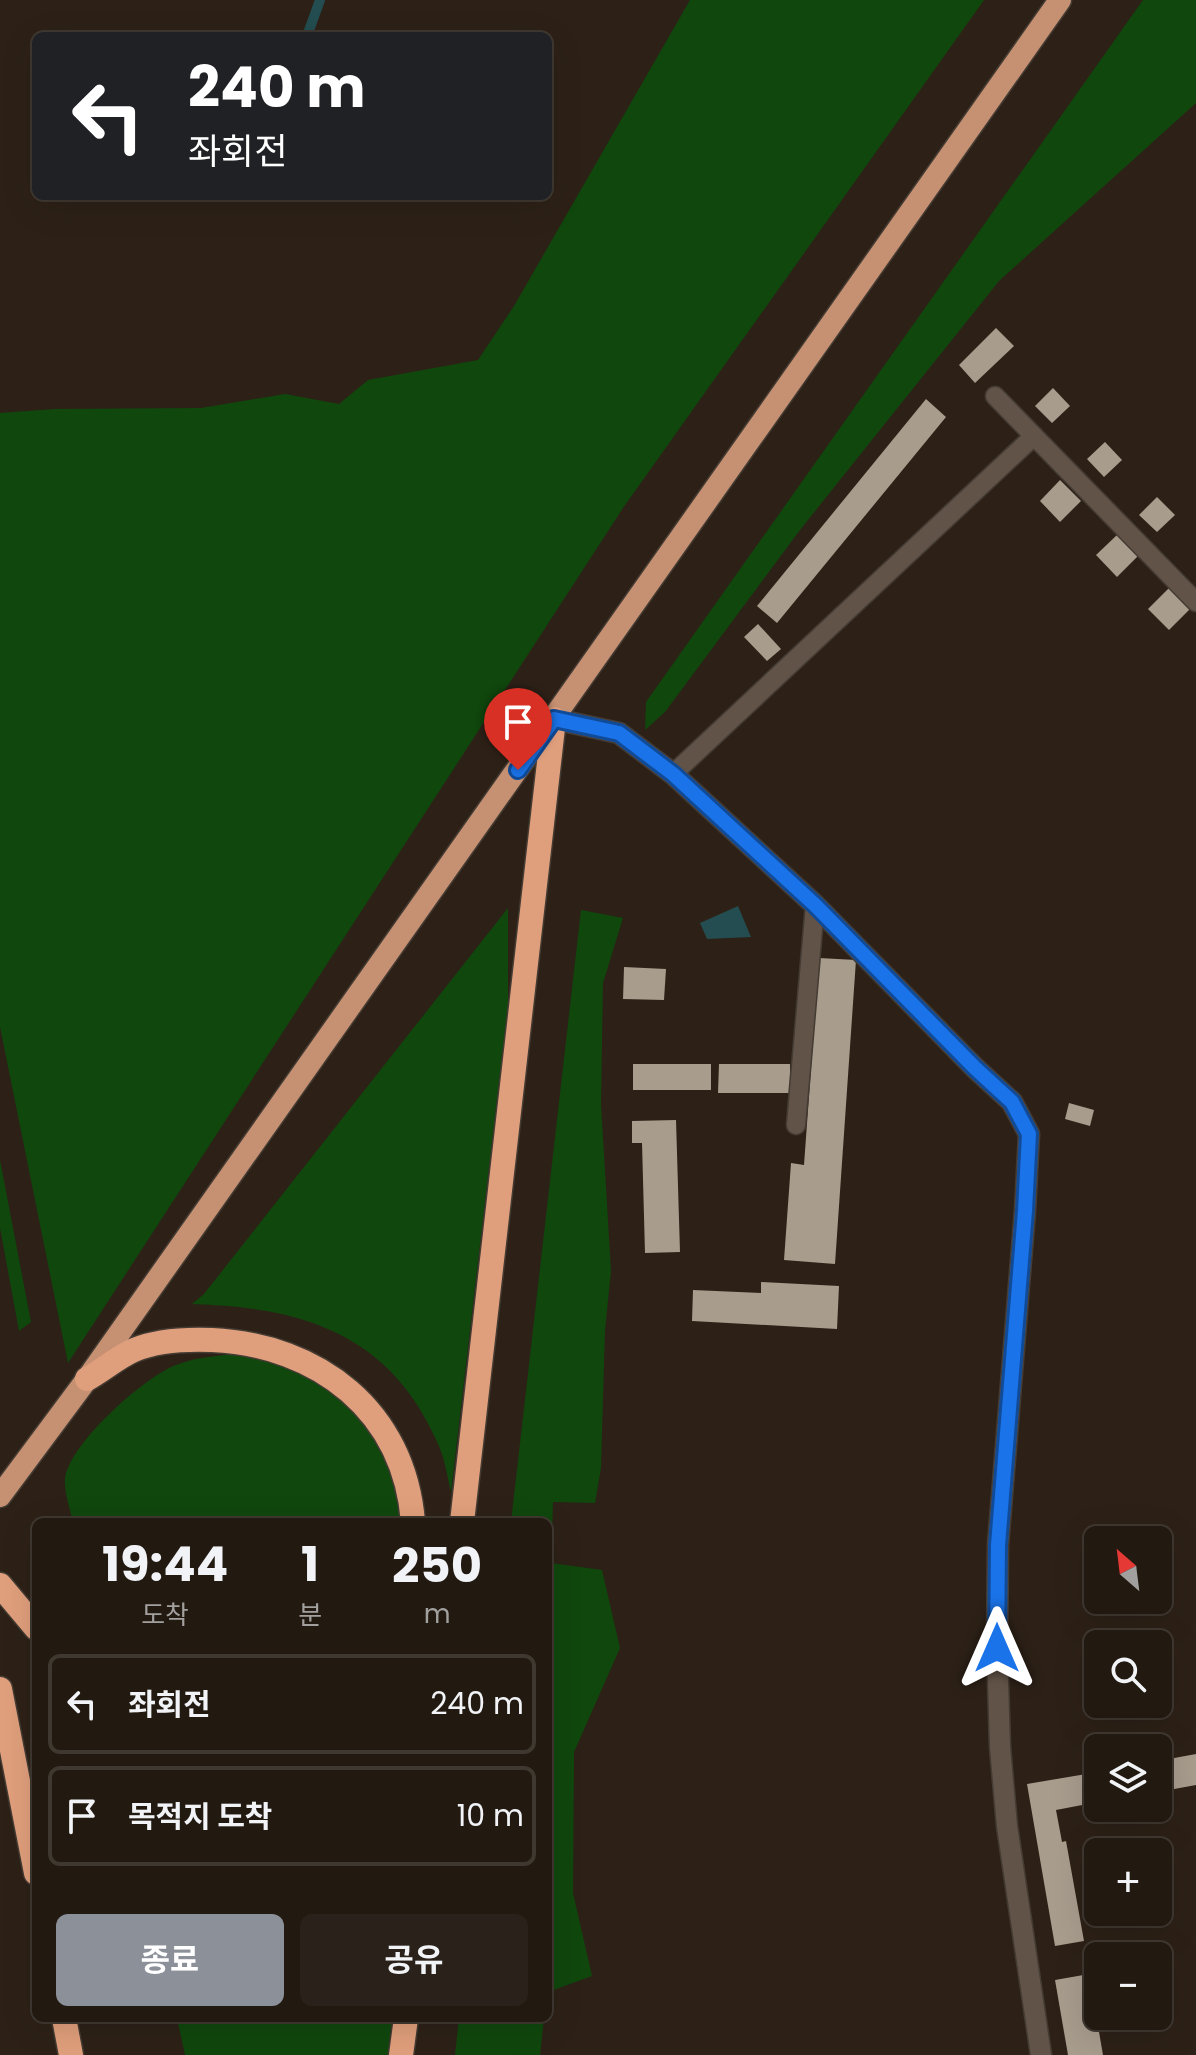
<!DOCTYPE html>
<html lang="ko">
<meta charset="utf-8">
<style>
:root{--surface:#221911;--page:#2a221a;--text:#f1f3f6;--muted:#a2a09f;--line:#3f3831;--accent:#8c9099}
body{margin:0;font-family:Poppins,"Noto Sans KR",sans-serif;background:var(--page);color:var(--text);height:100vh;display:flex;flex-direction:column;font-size:30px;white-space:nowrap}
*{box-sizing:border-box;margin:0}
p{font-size:26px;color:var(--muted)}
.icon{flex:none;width:44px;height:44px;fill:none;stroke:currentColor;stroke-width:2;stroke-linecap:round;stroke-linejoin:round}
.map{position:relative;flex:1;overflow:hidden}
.sheet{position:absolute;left:32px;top:1518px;width:520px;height:504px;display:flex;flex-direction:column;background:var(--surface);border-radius:12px;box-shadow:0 8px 32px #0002,0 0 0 2px var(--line)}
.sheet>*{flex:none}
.banner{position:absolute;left:32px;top:32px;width:520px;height:168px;border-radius:12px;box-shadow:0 8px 32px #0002,0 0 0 2px var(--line);background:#202124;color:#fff;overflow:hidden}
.needle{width:52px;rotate:332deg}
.controls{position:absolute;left:1084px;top:1526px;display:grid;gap:16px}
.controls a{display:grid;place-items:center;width:88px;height:88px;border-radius:12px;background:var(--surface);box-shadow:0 8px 32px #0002,0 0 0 2px var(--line);font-size:40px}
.pin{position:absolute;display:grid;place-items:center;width:68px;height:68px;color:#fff;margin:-82px -34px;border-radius:50% 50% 50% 0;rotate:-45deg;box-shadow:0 0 8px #0007}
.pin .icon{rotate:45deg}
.me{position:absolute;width:88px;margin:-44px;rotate:0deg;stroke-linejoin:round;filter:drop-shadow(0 0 6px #0008)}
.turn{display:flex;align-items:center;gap:28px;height:168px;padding:0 24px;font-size:36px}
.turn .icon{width:104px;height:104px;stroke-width:2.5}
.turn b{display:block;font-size:56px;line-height:68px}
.eta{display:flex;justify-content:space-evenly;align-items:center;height:136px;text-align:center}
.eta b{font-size:48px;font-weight:700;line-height:56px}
.cta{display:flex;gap:16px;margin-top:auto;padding:16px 24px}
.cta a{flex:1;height:92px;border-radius:12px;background:var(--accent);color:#fff;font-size:32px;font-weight:700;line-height:92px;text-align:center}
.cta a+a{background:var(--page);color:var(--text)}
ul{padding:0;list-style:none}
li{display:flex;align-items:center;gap:24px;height:100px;margin:0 16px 12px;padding:0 8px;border:4px solid var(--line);border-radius:12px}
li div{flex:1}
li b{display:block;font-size:30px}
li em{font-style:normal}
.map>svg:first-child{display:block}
</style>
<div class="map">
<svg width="1196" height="2055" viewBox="0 0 1196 2055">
<rect width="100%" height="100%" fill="#2d2117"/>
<!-- green -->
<g fill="#10470d">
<path d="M 690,0 L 984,0 L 623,508 L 68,1363 L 0,1027 L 0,413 L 55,409 L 201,408 L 285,394 L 339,404 L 368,380 L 478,360 L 514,306 Z"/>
<path d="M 1143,0 L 1196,0 L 1196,103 L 999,281 L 800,530 L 665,712 L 645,730 L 646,702 Z"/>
<path d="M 508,908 L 508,1005 L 451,1492 C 447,1476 445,1459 438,1444 C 391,1335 304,1307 192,1304 L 204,1294 Z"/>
<path d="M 581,910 L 623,918 L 603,983 L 601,1104 L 611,1271 L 605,1330 L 601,1468 L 595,1503 L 553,1502 L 551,1563 L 602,1570 L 620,1648 L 574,1752 L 573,1893 L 592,1976 L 548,1992 L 548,1522 L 511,1522 Z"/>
<path d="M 0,1160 L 31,1322 L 19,1331 L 0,1228 Z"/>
<path d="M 250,1353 L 289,1363 L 328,1385 L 385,1441 L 404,1522 L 73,1522 C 70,1509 64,1492 65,1479 C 69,1444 144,1377 176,1365 C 199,1356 225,1355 250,1353 Z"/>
<path d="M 177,2018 L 392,2018 L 388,2055 L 185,2055 Z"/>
<path d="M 459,2018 L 544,2018 L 540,2055 L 455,2055 Z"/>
</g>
<!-- water -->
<path fill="#234d50" d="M 738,906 L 751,937 L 707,939 L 700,923 Z"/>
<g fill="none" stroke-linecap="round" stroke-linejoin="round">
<!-- stream -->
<path stroke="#234d50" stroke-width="10" d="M 307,36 L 320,0"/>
</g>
<!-- building -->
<g fill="#a89c8d">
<path d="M 996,328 L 1014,346 L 975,383 L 959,365 Z"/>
<path d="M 1053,388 L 1070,406 L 1052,423 L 1035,406 Z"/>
<path d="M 926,399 L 946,417 L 777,623 L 757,606 Z"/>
<path d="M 1105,442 L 1122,460 L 1104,477 L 1087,459 Z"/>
<path d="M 1060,480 L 1081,501 L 1060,522 L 1040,501 Z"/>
<path d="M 1157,497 L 1175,515 L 1157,532 L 1139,515 Z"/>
<path d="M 1117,535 L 1138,556 L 1117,577 L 1096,555 Z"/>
<path d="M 1169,588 L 1190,609 L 1169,630 L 1148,609 Z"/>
<path d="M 758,624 L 781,649 L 767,661 L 744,637 Z"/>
<path d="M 819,958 L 856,960 L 835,1264 L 784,1260 L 791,1163 L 804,1165 Z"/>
<path d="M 624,967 L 666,969 L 664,1000 L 623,999 Z"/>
<rect x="633" y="1064" width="78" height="26"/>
<path d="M 719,1064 L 790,1064 L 790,1093 L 718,1093 Z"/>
<path d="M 1069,1103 L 1094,1110 L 1090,1126 L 1065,1119 Z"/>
<path d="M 676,1120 L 680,1252 L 645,1253 L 642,1143 L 632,1143 L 632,1121 Z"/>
<path d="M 761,1282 L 839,1286 L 837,1329 L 692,1321 L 693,1290 L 761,1293 Z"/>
<path d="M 1196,1754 L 1196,1785 L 1158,1792 L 1158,1761 Z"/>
<path d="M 1098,1772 L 1098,1802 L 1056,1810 L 1062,1842 L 1066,1841 L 1084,1941 L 1055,1946 L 1027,1784 Z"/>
<path d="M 1089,1974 L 1103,2055 L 1068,2055 L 1055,1980 Z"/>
</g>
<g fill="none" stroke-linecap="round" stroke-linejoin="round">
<defs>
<g id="service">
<path d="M 995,396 L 1196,602"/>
<path d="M 673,774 L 1034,436"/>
<path d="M 796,1125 L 815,905"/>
</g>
<path id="minor" d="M 554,719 L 619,733 L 673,774 L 815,905 L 975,1068 L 1012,1102 L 1029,1134 L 1025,1211 L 998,1545 L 997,1648 L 1000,1747 L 1007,1826 L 1041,2055"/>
<path id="trunk" d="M 0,1496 L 87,1379 L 1060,0"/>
<g id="motorway">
<path d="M 87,1379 C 103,1370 118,1357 134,1350 C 158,1340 187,1339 212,1340 C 319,1345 404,1411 413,1522"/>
<path d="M 462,1522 L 554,719"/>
<path d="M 0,1585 L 36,1628"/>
<path d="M 0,1689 L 36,1873"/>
<path d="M 64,2018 L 71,2055"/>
<path d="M 401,2055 L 406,2018"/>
</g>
</defs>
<!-- service casing -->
<use href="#service" stroke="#443b33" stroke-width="21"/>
<!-- minor casing -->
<use href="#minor" stroke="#443b33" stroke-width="23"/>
<!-- trunk casing -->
<use href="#trunk" stroke="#443b33" stroke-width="25"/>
<!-- motorway casing -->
<use href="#motorway" stroke="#443b33" stroke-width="27"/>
<!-- service -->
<use href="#service" stroke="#615347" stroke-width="18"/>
<!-- minor -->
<use href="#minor" stroke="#615347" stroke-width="20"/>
<!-- trunk -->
<use href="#trunk" stroke="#c69072" stroke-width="22"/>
<!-- motorway -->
<use href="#motorway" stroke="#e09f7c" stroke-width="24"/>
</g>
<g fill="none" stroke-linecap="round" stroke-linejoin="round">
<defs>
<path id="route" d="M 518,770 L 554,719 L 619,733 L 673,774 L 815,905 L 975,1068 L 1012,1102 L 1029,1134 L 1025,1211 L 998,1545 L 997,1648"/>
</defs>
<!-- route casing -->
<use href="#route" stroke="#114b97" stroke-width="20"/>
<!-- route -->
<use href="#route" stroke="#1a73e8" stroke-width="14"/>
</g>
</svg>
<div class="controls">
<a><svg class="needle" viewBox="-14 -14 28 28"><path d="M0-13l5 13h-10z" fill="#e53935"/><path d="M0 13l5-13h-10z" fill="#a2a09f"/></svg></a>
<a><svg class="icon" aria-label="search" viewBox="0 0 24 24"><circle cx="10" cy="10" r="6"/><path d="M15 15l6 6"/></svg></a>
<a><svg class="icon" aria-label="layers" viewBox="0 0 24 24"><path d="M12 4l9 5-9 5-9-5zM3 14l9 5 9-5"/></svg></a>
<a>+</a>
<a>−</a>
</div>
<div class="pin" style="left:518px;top:770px;background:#d93025"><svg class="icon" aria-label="arrive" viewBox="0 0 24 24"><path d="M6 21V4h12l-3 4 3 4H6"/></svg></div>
<svg class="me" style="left:997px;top:1648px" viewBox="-20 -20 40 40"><path d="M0-17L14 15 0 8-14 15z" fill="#1a73e8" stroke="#fff" stroke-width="4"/></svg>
<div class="banner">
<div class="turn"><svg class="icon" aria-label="left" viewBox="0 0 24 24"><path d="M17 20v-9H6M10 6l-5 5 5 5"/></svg><div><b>240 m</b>좌회전</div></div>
</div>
<section class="sheet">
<div class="eta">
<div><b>19:44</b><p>도착</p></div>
<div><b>1</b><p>분</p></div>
<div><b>250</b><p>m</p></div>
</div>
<ul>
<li><svg class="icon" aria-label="left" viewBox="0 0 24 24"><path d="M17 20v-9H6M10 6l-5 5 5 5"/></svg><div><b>좌회전</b></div><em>240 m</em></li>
<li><svg class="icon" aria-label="arrive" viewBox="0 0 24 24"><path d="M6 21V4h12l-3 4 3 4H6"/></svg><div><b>목적지 도착</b></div><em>10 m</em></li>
</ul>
<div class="cta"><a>종료</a><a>공유</a></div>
</section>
</div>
